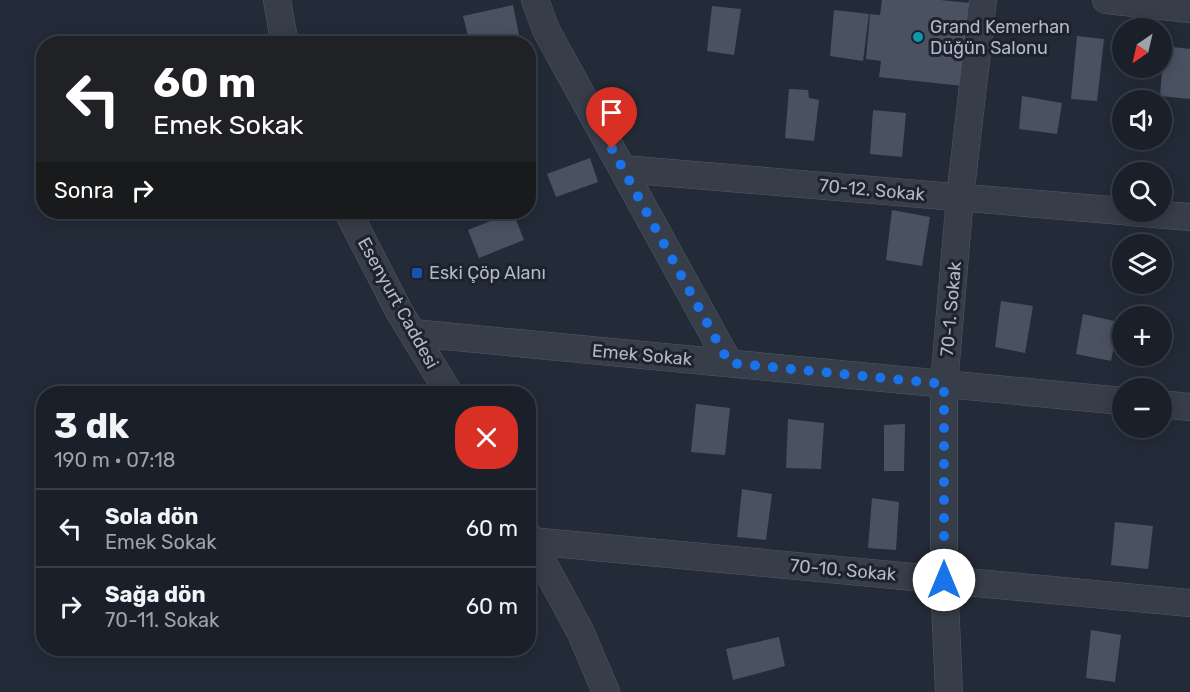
<!DOCTYPE html>
<html lang="tr">
<meta charset="utf-8">
<style>
:root{--surface:#1a202a;--page:#272d36;--text:#f1f3f6;--muted:#9fa3a8;--line:#383e47}
body{margin:0;font-family:Rubik,sans-serif;background:var(--page);color:var(--text);height:100vh;display:flex;flex-direction:column;font-size:22px;white-space:nowrap}
*{box-sizing:border-box;margin:0}
p{font-size:20px;color:var(--muted)}
.icon{flex:none;width:33px;height:33px;fill:none;stroke:currentColor;stroke-width:2;stroke-linecap:round;stroke-linejoin:round}
.map{position:relative;flex:1;overflow:hidden}
.panel{position:absolute;left:36px;top:386px;width:500px;height:270px;display:flex;flex-direction:column;background:var(--surface);border-radius:24px;box-shadow:0 3px 15px #0003,0 0 0 2px var(--line)}
.panel>*{flex:none}
.banner{position:absolute;left:36px;top:36px;width:500px;height:183px;border-radius:24px;box-shadow:0 3px 15px #0003,0 0 0 2px var(--line);background:#202124;color:#fff;overflow:hidden}
.needle{width:39px;rotate:214deg}
.buttons{position:absolute;left:1112px;top:18px;display:grid;gap:12px}
.buttons a{display:grid;place-items:center;width:60px;height:60px;border-radius:50%;background:var(--surface);box-shadow:0 3px 15px #0003,0 0 0 2px var(--line);font-size:30px}
.pin{position:absolute;display:grid;place-items:center;width:51px;height:51px;color:#fff;margin:-62px -26px;border-radius:50% 50% 50% 0;rotate:-45deg;box-shadow:0 0 6px #0007}
.pin .icon{rotate:45deg}
.me{position:absolute;width:66px;margin:-33px;rotate:0deg;stroke-linejoin:round;filter:drop-shadow(0 0 4px #0008)}
.turn{display:flex;align-items:center;gap:21px;height:126px;padding:0 18px;font-size:27px}
.turn .icon{width:78px;height:78px;stroke-width:2.5}
.turn b{display:block;font-size:42px;line-height:51px}
.then{display:flex;align-items:center;height:57px;padding:0 18px;background:#0003;gap:12px;font-size:22px}
.round{display:grid;place-items:center;flex:none;width:63px;height:63px;border-radius:24px;background:var(--page)}
.head{display:flex;align-items:center;justify-content:space-between;height:102px;padding:0 18px}
h1{font-size:36px;font-weight:700;line-height:45px}
ul{padding:0;list-style:none}
li{display:flex;align-items:center;gap:18px;height:78px;padding:0 18px;border-top:2px solid var(--line)}
li div{flex:1}
li b{display:block;font-size:22px}
li em{font-style:normal}
.map>svg:first-child{display:block}
</style>
<div class="map">
<svg width="1190" height="692" viewBox="0 0 1190 692">
<rect width="100%" height="100%" fill="#232b38"/>
<!-- building -->
<g fill="#4a5262">
<path d="M 882,0 L 940,0 L 971,3 L 963,86 L 879,77 L 881,61 L 866,59 L 870,14 L 880,15 Z"/>
<path d="M 513,5 L 519,35 L 484,44 L 470,44 L 463,16 Z"/>
<path d="M 712,6 L 741,9 L 734,55 L 707,51 Z"/>
<path d="M 834,10 L 869,14 L 863,61 L 830,56 Z"/>
<path d="M 1077,36 L 1104,39 L 1097,101 L 1071,99 Z"/>
<path d="M 1164,46 L 1190,49 L 1190,99 L 1160,96 Z"/>
<path d="M 789,89 L 808,90 L 809,98 L 819,100 L 814,141 L 785,138 Z"/>
<path d="M 1022,96 L 1062,103 L 1057,134 L 1019,129 Z"/>
<path d="M 873,110 L 906,113 L 902,157 L 870,154 Z"/>
<path d="M 590,158 L 598,182 L 556,197 L 547,174 Z"/>
<path d="M 892,210 L 930,217 L 922,266 L 886,260 Z"/>
<path d="M 513,212 L 524,240 L 479,258 L 468,230 Z"/>
<path d="M 1001,301 L 1033,306 L 1025,353 L 995,347 Z"/>
<path d="M 1083,314 L 1119,322 L 1111,361 L 1076,354 Z"/>
<path d="M 696,404 L 730,408 L 725,455 L 691,452 Z"/>
<path d="M 788,419 L 824,423 L 821,469 L 786,468 Z"/>
<path d="M 905,424 L 904,471 L 884,471 L 884,425 Z"/>
<path d="M 742,489 L 772,494 L 766,540 L 737,537 Z"/>
<path d="M 872,498 L 899,502 L 896,550 L 868,548 Z"/>
<path d="M 1115,522 L 1153,526 L 1148,569 L 1111,565 Z"/>
<path d="M 1091,630 L 1121,635 L 1115,682 L 1086,678 Z"/>
<path d="M 779,637 L 785,666 L 733,680 L 726,649 Z"/>
</g>
<g fill="none" stroke-linecap="round" stroke-linejoin="round">
<defs>
<g id="street">
<path d="M 277,0 L 283,34 L 286,44"/>
<path d="M 535,0 L 546,30 L 729,363"/>
<path d="M 1106,0 L 1190,9"/>
<path d="M 623,169 L 1122,211"/>
<path d="M 348,212 L 400,313 L 449,393"/>
<path d="M 1129,212 L 1190,217"/>
<path d="M 413,333 L 1122,401"/>
<path d="M 1161,404 L 1190,407"/>
<path d="M 528,535 L 580,631 L 606,692"/>
<path d="M 531,541 L 1190,603"/>
<path d="M 949,692 L 944,580 L 944,384 L 960,197 L 983,0"/>
</g>
</defs>
<!-- street casing -->
<use href="#street" stroke="#525864" stroke-width="28"/>
<!-- street -->
<use href="#street" stroke="#373d49" stroke-width="27"/>
</g>
<g fill="none" stroke-linecap="round" stroke-linejoin="round">
<!-- route -->
<path stroke="#1a73e8" stroke-width="10" stroke-dasharray="0 18" d="M 612,149 L 729,363 L 944,384 L 944,580"/>
</g>
<!-- markers -->
<circle fill="#0f9aa8" stroke="#1c222e" stroke-width="2" cx="918" cy="37" r="6"/>
<rect fill="#1a4fb4" stroke="#1c222e" stroke-width="2" x="411" y="267" width="12" height="12" rx="3"/>
<g text-anchor="middle" dominant-baseline="central" stroke-width="6" stroke-linejoin="round" paint-order="stroke">
<!-- poi labels -->
<g font-size="18" fill="#b2b8c5" stroke="#1c222e" text-anchor="start">
<text x="930" y="27">Grand Kemerhan<tspan x="930" dy="21">Düğün Salonu</tspan></text>
<text x="429" y="273">Eski Çöp Alanı</text>
</g>
<!-- street labels -->
<g font-size="18" fill="#b2b8c5" stroke="#1c222e">
<text transform="translate(872 190) rotate(5)">70-12. Sokak</text>
<text transform="translate(398 303) rotate(61)">Esenyurt Caddesi</text>
<text transform="translate(951 309) rotate(-85)">70-1. Sokak</text>
<text transform="translate(642 355) rotate(5)">Emek Sokak</text>
<text transform="translate(843 570) rotate(5)">70-10. Sokak</text>
</g>
</g>
</svg>
<div class="buttons">
<a><svg class="needle" viewBox="-14 -14 28 28"><path d="M0-13l5 13h-10z" fill="#e53935"/><path d="M0 13l5-13h-10z" fill="#9fa3a8"/></svg></a>
<a><svg class="icon" aria-label="sound" viewBox="0 0 24 24"><path d="M4 9h4l5-4v14l-5-4H4zM17 9q2 3 0 6"/></svg></a>
<a><svg class="icon" aria-label="search" viewBox="0 0 24 24"><circle cx="10" cy="10" r="6"/><path d="M15 15l6 6"/></svg></a>
<a><svg class="icon" aria-label="layers" viewBox="0 0 24 24"><path d="M12 4l9 5-9 5-9-5zM3 14l9 5 9-5"/></svg></a>
<a>+</a>
<a>−</a>
</div>
<div class="pin" style="left:612px;top:149px;background:#d93025"><svg class="icon" aria-label="arrive" viewBox="0 0 24 24"><path d="M6 21V4h12l-3 4 3 4H6"/></svg></div>
<svg class="me" style="left:944px;top:580px" viewBox="-20 -20 40 40"><circle r="19" fill="#fff"/><path d="M0-13L10 11 0 6-10 11z" fill="#1a73e8"/></svg>
<div class="banner">
<div class="turn"><svg class="icon" aria-label="left" viewBox="0 0 24 24"><path d="M17 20v-9H6M10 6l-5 5 5 5"/></svg><div><b>60 m</b>Emek Sokak</div></div>
<div class="then">Sonra<svg class="icon" aria-label="right" viewBox="0 0 24 24"><path d="M7 20v-9h11M14 6l5 5-5 5"/></svg></div>
</div>
<section class="panel">
<div class="head"><div><h1>3 dk</h1><p>190 m · 07:18</p></div><a class="round" style="background:#d93025;color:#fff"><svg class="icon" aria-label="close" viewBox="0 0 24 24"><path d="M6 6l12 12M18 6L6 18"/></svg></a></div>
<ul>
<li><svg class="icon" aria-label="left" viewBox="0 0 24 24"><path d="M17 20v-9H6M10 6l-5 5 5 5"/></svg><div><b>Sola dön</b><p>Emek Sokak</p></div><em>60 m</em></li>
<li><svg class="icon" aria-label="right" viewBox="0 0 24 24"><path d="M7 20v-9h11M14 6l5 5-5 5"/></svg><div><b>Sağa dön</b><p>70-11. Sokak</p></div><em>60 m</em></li>
</ul>
</section>
</div>
